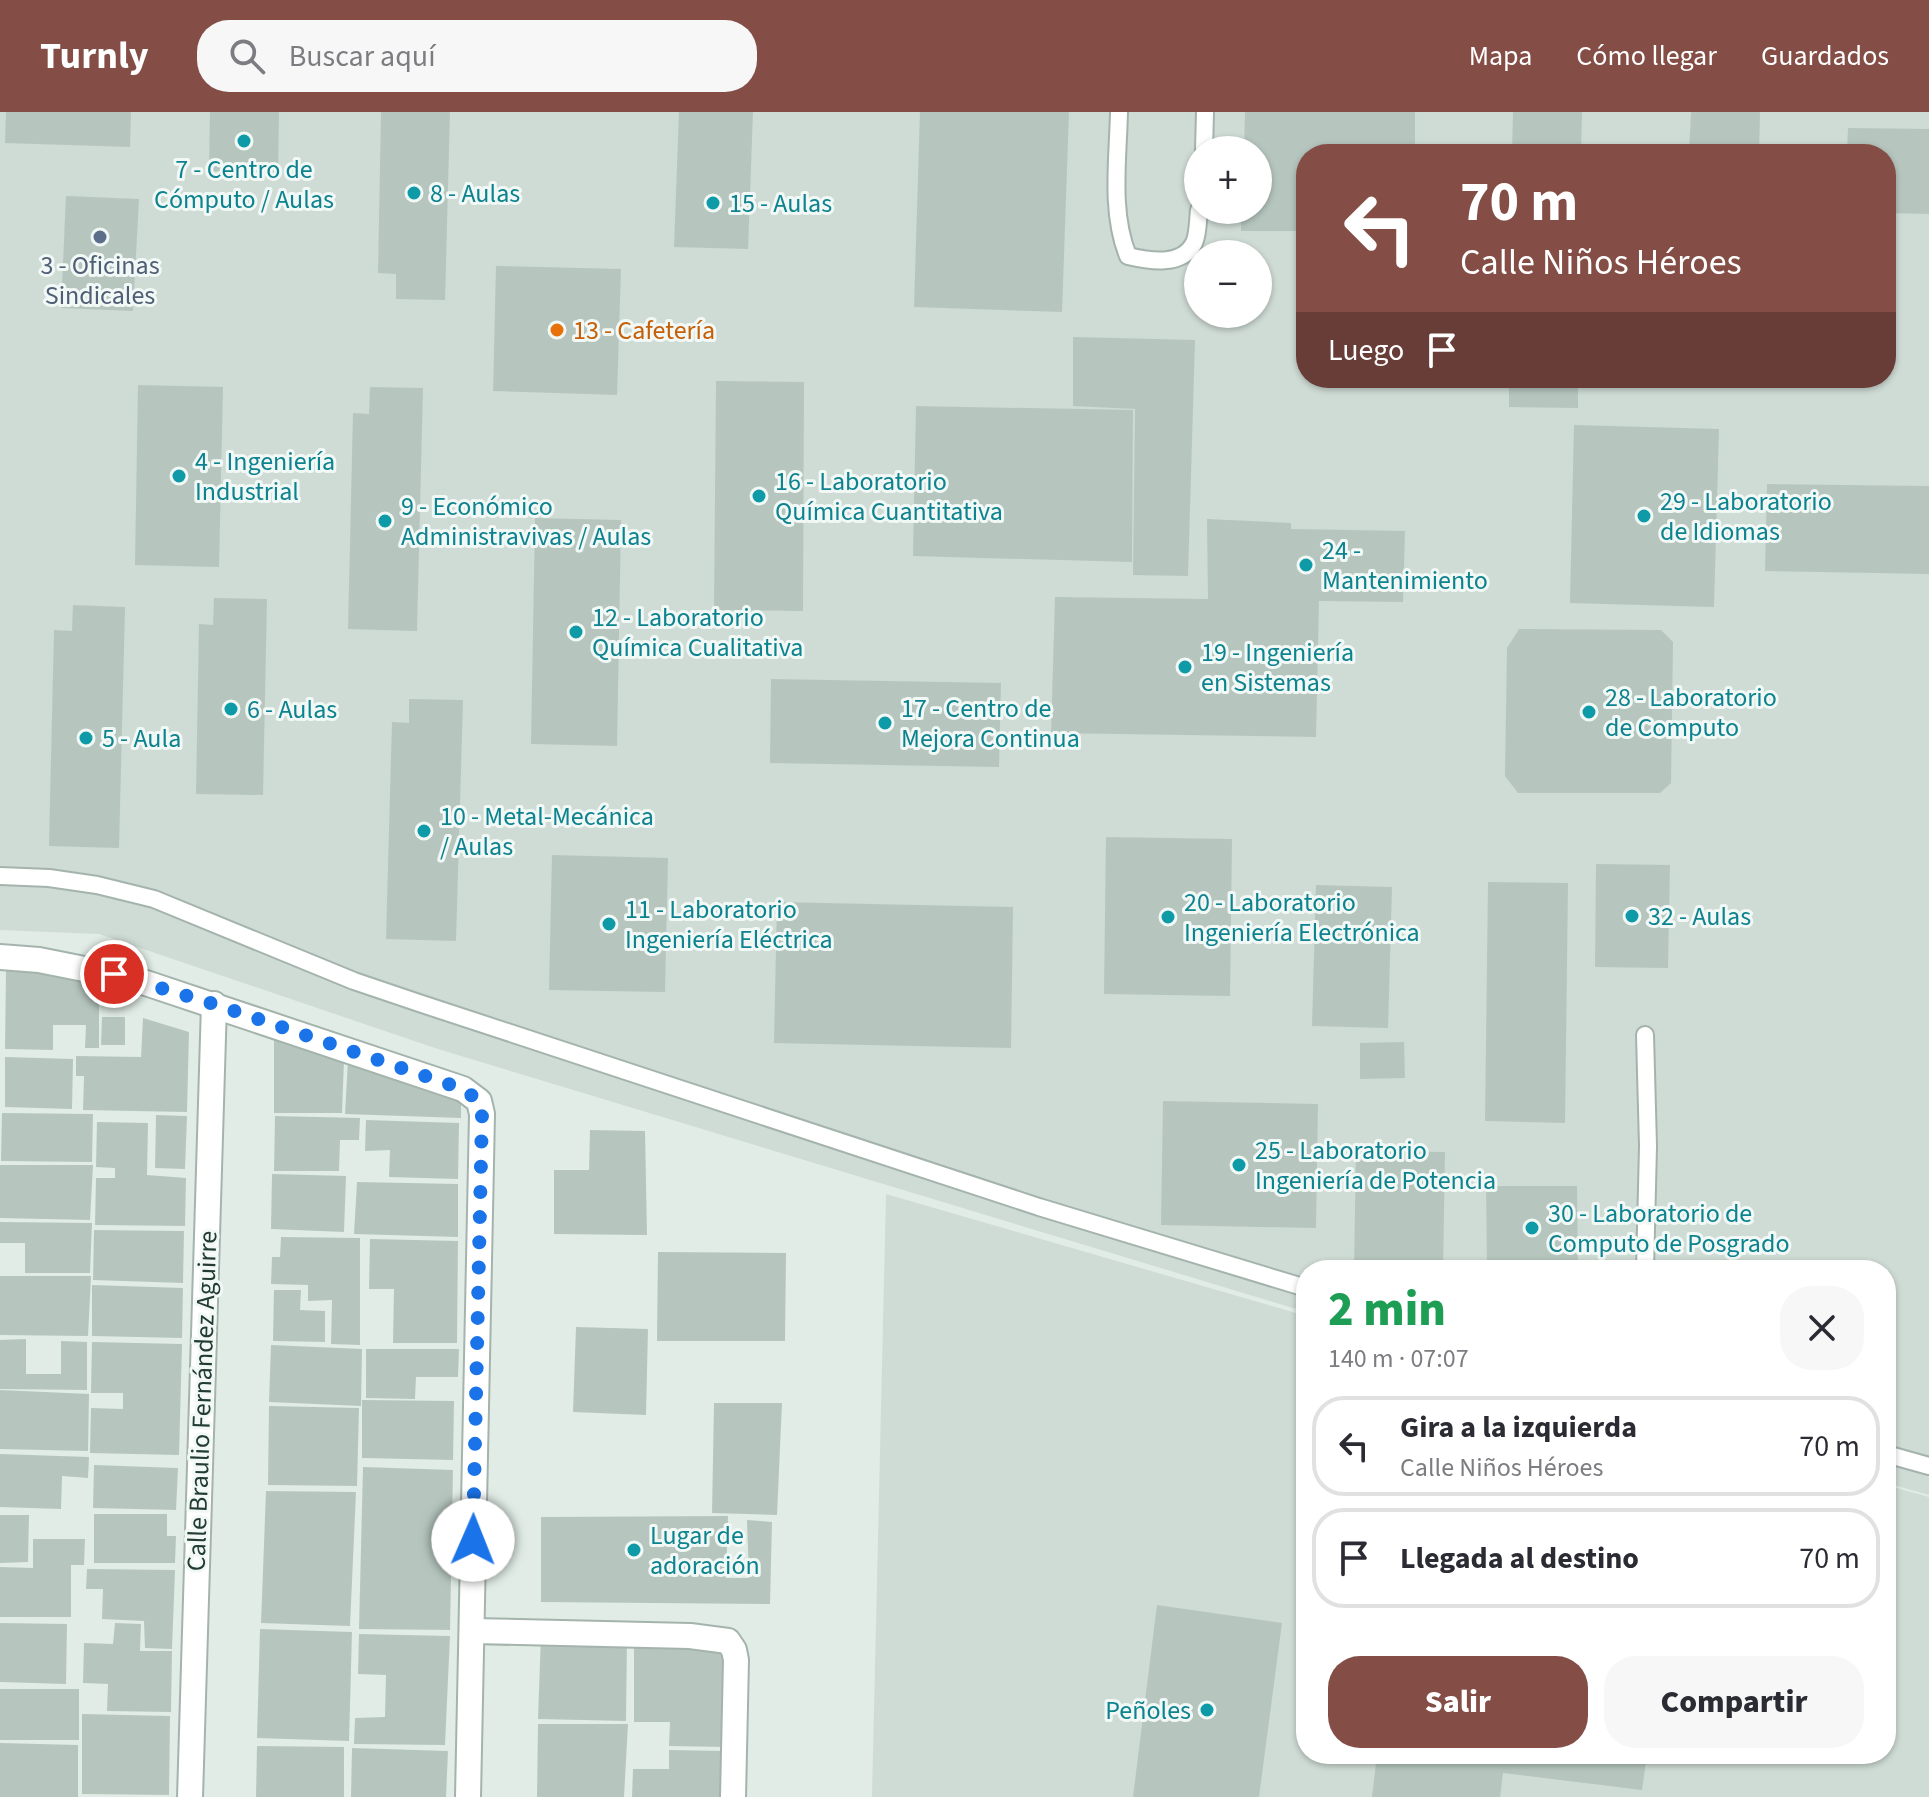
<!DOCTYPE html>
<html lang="es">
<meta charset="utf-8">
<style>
:root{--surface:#fff;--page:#f7f7f7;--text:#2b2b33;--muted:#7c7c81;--line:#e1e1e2;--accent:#844d45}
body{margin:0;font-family:"Source Sans 3",sans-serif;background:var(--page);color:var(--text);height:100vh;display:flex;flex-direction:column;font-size:30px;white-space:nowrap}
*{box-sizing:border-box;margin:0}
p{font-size:26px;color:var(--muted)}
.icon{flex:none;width:44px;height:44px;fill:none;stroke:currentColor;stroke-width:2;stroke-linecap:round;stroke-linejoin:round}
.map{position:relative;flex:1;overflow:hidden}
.drawer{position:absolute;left:1296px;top:1148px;width:600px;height:504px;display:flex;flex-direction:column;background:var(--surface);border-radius:32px;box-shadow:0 2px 6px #0004}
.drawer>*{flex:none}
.guide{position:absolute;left:1296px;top:32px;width:600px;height:244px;border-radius:32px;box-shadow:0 2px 6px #0004;background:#844d45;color:#fff;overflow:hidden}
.tools{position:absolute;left:1184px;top:24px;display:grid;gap:16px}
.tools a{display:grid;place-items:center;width:88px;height:88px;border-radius:50%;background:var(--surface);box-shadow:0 2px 6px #0004;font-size:40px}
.pin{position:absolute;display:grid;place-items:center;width:68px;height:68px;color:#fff;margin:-34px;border:4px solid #fff;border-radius:50%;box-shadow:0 2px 8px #0007}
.me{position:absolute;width:88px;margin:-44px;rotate:1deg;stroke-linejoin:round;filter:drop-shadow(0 0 6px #0008)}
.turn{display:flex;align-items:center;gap:28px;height:168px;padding:0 32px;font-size:36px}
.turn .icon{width:104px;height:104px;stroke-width:2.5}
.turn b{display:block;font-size:56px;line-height:68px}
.then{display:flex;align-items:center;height:76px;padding:0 32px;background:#0003;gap:16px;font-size:30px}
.round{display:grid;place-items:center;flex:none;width:84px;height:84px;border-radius:32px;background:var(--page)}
.headline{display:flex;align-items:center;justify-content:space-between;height:136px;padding:0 32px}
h1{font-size:48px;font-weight:800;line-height:60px;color:#1e9e55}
.primary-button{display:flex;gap:16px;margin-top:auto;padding:16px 32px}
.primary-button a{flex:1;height:92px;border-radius:32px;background:var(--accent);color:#fff;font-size:32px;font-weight:800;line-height:92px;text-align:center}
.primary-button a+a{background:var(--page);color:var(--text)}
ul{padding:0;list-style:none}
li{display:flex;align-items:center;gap:24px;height:100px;margin:0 16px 12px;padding:0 16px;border:4px solid var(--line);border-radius:32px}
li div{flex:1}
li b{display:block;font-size:30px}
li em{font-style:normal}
header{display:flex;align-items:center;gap:48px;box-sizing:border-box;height:112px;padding:0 40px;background:var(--accent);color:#fff}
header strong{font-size:38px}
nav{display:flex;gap:44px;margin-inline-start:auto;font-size:28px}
.search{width:560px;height:72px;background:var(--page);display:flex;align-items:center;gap:20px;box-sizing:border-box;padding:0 28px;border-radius:32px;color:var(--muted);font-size:30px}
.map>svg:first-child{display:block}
</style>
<header>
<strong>Turnly</strong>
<div class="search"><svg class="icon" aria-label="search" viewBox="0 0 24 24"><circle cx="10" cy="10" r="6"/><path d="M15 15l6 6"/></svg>Buscar aquí</div>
<nav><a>Mapa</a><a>Cómo llegar</a><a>Guardados</a></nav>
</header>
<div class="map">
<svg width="1929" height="1685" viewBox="0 0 1929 1685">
<rect width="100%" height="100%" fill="#e1ece6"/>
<!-- built -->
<g fill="#cfdbd5" fill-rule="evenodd">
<path d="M 0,0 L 1929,0 L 1929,1383 L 1886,1371 L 1886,1158 L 1306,1158 L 1306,1200 L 438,937 L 99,822 L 0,818 ZM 1198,38 L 1258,38 L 1258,98 L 1198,98 ZM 1306,42 L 1886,42 L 1886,266 L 1306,266 ZM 1198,142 L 1258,142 L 1258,202 L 1198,202 Z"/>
<path d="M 886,1082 L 1306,1204 L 1306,1642 L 1886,1642 L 1886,1373 L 1929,1385 L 1929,1685 L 872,1685 Z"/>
</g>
<!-- building -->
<g fill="#b6c6bf">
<path d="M 6,0 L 131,0 L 130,35 L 5,31 Z"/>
<path d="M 210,0 L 279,0 L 278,61 L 209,59 Z"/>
<path d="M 381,0 L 450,0 L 445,188 L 396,187 L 396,162 L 378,161 Z"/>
<path d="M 679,0 L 753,0 L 748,137 L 674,135 Z"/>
<path d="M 920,0 L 1069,0 L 1062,200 L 914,195 Z"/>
<path d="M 1245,0 L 1415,0 L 1415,42 L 1306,42 L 1306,119 L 1241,119 L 1241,98 L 1258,98 L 1258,38 L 1244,38 Z"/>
<path d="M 1513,0 L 1582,0 L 1581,42 L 1512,42 Z"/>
<path d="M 1691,0 L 1760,0 L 1759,42 L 1689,42 Z"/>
<path d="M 1848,16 L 1929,17 L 1929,102 L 1886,101 L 1886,42 L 1847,42 Z"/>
<path d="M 66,84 L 139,87 L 133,199 L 61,196 Z"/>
<path d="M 496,154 L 621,157 L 617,283 L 493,279 Z"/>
<path d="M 1073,225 L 1195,228 L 1188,464 L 1133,463 L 1135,297 L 1073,294 Z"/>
<path d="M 1509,266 L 1578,266 L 1578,296 L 1509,295 Z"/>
<path d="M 1683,266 L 1753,266 L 1753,273 L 1683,271 Z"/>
<path d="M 716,269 L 804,270 L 803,499 L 714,498 Z"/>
<path d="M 138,273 L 223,275 L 219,455 L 135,453 Z"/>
<path d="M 370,275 L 423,276 L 417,519 L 348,517 L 353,301 L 369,302 Z"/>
<path d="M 916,294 L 1133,298 L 1132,450 L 913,444 Z"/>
<path d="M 1574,313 L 1719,317 L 1714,495 L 1570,491 Z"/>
<path d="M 1767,372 L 1929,374 L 1929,462 L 1765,459 Z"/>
<path d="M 535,406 L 621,408 L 617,634 L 531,632 Z"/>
<path d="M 1207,407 L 1291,411 L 1291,417 L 1405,419 L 1403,490 L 1319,489 L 1316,625 L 1051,621 L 1055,485 L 1208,487 Z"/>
<path d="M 214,486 L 267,487 L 263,683 L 196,682 L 199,512 L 213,513 Z"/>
<path d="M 73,493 L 125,495 L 119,736 L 49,734 L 54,518 L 72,519 Z"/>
<path d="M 1519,517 L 1661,518 L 1673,530 L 1671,671 L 1660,681 L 1518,681 L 1505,664 L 1507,536 Z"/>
<path d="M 771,567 L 1001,571 L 999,655 L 770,651 Z"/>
<path d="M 409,587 L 463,588 L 456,829 L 386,827 L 392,610 L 409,611 Z"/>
<path d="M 1106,725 L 1232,727 L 1230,884 L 1104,882 Z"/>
<path d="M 552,743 L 668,746 L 665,880 L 549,878 Z"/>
<path d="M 1596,752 L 1670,753 L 1668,856 L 1595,855 Z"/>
<path d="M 1488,770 L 1568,771 L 1565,1011 L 1485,1009 Z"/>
<path d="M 1316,773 L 1392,775 L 1388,916 L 1312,914 Z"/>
<path d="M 777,790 L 1013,795 L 1011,936 L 774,931 Z"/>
<path d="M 6,858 L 99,860 L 99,936 L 85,936 L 86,913 L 53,913 L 53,938 L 5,937 Z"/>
<path d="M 102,905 L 125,905 L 125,933 L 101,933 Z"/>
<path d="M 143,906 L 189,920 L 187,1000 L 83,998 L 84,964 L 76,964 L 76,944 L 141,945 Z"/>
<path d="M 274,927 L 344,948 L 342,1001 L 274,1001 Z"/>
<path d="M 1404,930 L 1405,966 L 1360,967 L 1360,931 Z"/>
<path d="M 5,945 L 73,947 L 72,997 L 5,995 Z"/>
<path d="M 348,948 L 461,990 L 461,1006 L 345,1002 Z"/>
<path d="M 1163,989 L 1318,992 L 1316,1116 L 1161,1113 Z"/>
<path d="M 2,1001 L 93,1002 L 92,1050 L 1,1049 Z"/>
<path d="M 156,1003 L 187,1004 L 185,1057 L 155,1056 Z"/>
<path d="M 275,1004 L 360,1006 L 359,1028 L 340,1028 L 339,1059 L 274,1059 Z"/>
<path d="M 366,1008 L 459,1011 L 458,1067 L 389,1065 L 390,1038 L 365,1039 Z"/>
<path d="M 97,1010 L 148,1011 L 147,1063 L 186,1066 L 185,1114 L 95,1113 L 96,1066 L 115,1066 L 115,1056 L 96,1055 Z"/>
<path d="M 590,1018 L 645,1019 L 647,1123 L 554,1122 L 554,1058 L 589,1058 Z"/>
<path d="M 1356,1039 L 1445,1040 L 1443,1158 L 1354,1158 Z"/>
<path d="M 0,1053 L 93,1053 L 90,1108 L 0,1106 Z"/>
<path d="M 272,1062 L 346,1064 L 344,1120 L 271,1117 Z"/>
<path d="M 357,1070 L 458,1072 L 458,1125 L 354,1122 Z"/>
<path d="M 1486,1074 L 1577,1074 L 1578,1158 L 1487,1158 Z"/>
<path d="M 0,1110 L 92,1111 L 90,1161 L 25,1161 L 25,1131 L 0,1131 Z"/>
<path d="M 94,1118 L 184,1119 L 183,1171 L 93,1168 Z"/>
<path d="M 281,1125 L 360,1126 L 360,1233 L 331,1232 L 332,1188 L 308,1189 L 308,1173 L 271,1172 L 272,1145 L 280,1145 Z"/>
<path d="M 370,1127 L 458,1129 L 457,1231 L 393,1231 L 394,1177 L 369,1177 Z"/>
<path d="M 658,1140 L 786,1141 L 785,1229 L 657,1229 Z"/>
<path d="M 0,1164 L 91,1164 L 88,1224 L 0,1223 Z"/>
<path d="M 92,1173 L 183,1176 L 182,1226 L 92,1224 Z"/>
<path d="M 274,1178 L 301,1178 L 300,1198 L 325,1199 L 325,1230 L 273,1229 Z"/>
<path d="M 576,1215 L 648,1217 L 646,1303 L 573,1300 Z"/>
<path d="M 26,1227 L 26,1262 L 61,1262 L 61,1229 L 87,1230 L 87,1278 L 0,1277 L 0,1228 Z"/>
<path d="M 92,1230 L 182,1232 L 179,1343 L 90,1341 L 91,1296 L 123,1297 L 123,1281 L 91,1281 Z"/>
<path d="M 271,1233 L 362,1237 L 361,1294 L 269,1290 Z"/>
<path d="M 366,1237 L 459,1237 L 458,1265 L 416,1265 L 415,1287 L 366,1286 Z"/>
<path d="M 0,1278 L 89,1282 L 88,1339 L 0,1337 Z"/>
<path d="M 362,1288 L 454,1289 L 453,1348 L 362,1346 Z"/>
<path d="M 714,1291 L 782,1291 L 777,1403 L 712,1401 Z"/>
<path d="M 269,1294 L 359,1296 L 357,1374 L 268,1373 Z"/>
<path d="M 0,1342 L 89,1345 L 88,1366 L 62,1364 L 61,1397 L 0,1395 Z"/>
<path d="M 94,1353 L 178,1356 L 176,1398 L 93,1396 Z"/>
<path d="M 363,1355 L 453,1358 L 450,1518 L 359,1517 Z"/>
<path d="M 266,1379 L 356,1380 L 350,1514 L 261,1511 Z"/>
<path d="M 94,1402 L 167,1402 L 167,1424 L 176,1424 L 175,1451 L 94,1451 Z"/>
<path d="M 0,1403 L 29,1403 L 28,1450 L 0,1451 Z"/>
<path d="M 728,1404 L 726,1466 L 749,1466 L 747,1408 L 772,1410 L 770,1492 L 541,1490 L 541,1405 Z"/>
<path d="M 33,1427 L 85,1427 L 84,1453 L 71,1453 L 71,1505 L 0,1505 L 0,1455 L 33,1456 Z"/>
<path d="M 87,1457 L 175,1458 L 172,1537 L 145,1536 L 144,1509 L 102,1507 L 103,1477 L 86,1477 Z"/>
<path d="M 1157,1493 L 1282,1511 L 1259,1685 L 1133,1685 Z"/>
<path d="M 0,1511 L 67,1512 L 66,1572 L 0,1570 Z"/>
<path d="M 115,1511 L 141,1512 L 140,1539 L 172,1539 L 171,1600 L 107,1599 L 108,1572 L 83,1571 L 84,1531 L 113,1532 Z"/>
<path d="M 260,1517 L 352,1520 L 349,1629 L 257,1626 Z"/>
<path d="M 359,1522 L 450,1524 L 445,1633 L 354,1632 L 355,1606 L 385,1605 L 386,1563 L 358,1562 Z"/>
<path d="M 541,1522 L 627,1524 L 626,1609 L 538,1607 Z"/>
<path d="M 634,1525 L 727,1531 L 725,1635 L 669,1634 L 670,1610 L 634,1610 Z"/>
<rect x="0" y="1577" width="79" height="51"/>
<path d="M 82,1602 L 170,1604 L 169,1683 L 82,1682 Z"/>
<path d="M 538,1612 L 628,1612 L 624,1685 L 537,1685 Z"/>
<path d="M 0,1631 L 78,1633 L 78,1685 L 0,1685 Z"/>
<path d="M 257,1634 L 344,1635 L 344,1685 L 256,1685 Z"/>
<path d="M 352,1636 L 448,1639 L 446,1685 L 351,1685 Z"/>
<path d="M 669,1638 L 723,1639 L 723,1685 L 632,1685 L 633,1657 L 669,1657 Z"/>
<path d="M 1377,1642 L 1647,1642 L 1642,1678 L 1503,1661 L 1500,1685 L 1372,1685 Z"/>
</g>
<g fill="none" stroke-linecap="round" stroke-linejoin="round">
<defs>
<g id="lane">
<path d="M 1119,0 C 1118,47 1110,100 1128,144 C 1149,149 1182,155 1194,131 C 1198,123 1198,107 1199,98"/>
<path d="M 1204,38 L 1205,0"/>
<path d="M 0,764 L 49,766 L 97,773 L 154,787 L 354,869 L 419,891 L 1039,1095 L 1306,1176"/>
<path d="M 1645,1158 L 1648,1034 L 1645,923"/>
<path d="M 1886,1342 L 1929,1354"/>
</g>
<g id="street">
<path d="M 0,845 L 39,848 L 134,867 L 463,977 L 479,989 L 482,1002 L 468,1685"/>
<path d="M 472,1519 L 690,1524 L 728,1529 L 734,1538 L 736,1548 L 733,1685"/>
<path d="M 190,1685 L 214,892"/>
</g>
</defs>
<!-- lane casing -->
<use href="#lane" stroke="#a4b4ad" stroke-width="20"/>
<!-- street casing -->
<use href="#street" stroke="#a4b4ad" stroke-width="28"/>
<!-- lane -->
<use href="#lane" stroke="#fff" stroke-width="16"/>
<!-- street -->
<use href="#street" stroke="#fff" stroke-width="24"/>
</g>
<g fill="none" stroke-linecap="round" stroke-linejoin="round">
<!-- route -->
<path stroke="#1a73e8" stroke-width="14" stroke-dasharray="0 25.2" d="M 114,862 L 214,892 L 463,977 L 479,989 L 482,1002 L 473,1428"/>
</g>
<!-- markers -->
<g fill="#0f9aa8" stroke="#f2f8f5" stroke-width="3">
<circle cx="244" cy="29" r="8"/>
<circle cx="414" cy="81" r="8"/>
<circle cx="713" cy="91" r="8"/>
<circle cx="179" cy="364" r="8"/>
<circle cx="759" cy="384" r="8"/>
<circle cx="1644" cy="404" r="8"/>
<circle cx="385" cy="409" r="8"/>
<circle cx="1306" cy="453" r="8"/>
<circle cx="576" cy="520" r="8"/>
<circle cx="1185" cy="555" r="8"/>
<circle cx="231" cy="597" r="8"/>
<circle cx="1589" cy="600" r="8"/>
<circle cx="885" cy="611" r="8"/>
<circle cx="86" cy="626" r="8"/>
<circle cx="424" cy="719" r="8"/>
<circle cx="1632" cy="804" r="8"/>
<circle cx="1168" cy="805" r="8"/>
<circle cx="609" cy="812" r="8"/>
<circle cx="1239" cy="1053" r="8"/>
<circle cx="1532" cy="1116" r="8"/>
<circle cx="634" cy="1438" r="8"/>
<circle cx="1207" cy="1598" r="8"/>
</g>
<circle fill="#5c6f8a" stroke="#f2f8f5" stroke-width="3" cx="100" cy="125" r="8"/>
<circle fill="#e8710a" stroke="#f2f8f5" stroke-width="3" cx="557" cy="218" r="8"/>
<g text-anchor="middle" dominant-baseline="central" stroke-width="6" stroke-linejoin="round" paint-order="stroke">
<!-- culture labels -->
<g font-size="26" fill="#0d838f" stroke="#f2f8f5" text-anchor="start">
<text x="244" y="57" text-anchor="middle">7 - Centro de<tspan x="244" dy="30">Cómputo / Aulas</tspan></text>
<text x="430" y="81">8 - Aulas</text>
<text x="729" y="91">15 - Aulas</text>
<text x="195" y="349">4 - Ingeniería<tspan x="195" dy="30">Industrial</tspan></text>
<text x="775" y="369">16 - Laboratorio<tspan x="775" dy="30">Química Cuantitativa</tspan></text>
<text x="1660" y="389">29 - Laboratorio<tspan x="1660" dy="30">de Idiomas</tspan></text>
<text x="401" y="394">9 - Económico<tspan x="401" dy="30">Administravivas / Aulas</tspan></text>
<text x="1322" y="438">24 -<tspan x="1322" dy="30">Mantenimiento</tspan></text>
<text x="592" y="505">12 - Laboratorio<tspan x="592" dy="30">Química Cualitativa</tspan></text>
<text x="1201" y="540">19 - Ingeniería<tspan x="1201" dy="30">en Sistemas</tspan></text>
<text x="1605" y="585">28 - Laboratorio<tspan x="1605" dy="30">de Computo</tspan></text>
<text x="901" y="596">17 - Centro de<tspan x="901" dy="30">Mejora Continua</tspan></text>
<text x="247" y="597">6 - Aulas</text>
<text x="102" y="626">5 - Aula</text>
<text x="440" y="704">10 - Metal-Mecánica<tspan x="440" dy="30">/ Aulas</tspan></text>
<text x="1184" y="790">20 - Laboratorio<tspan x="1184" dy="30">Ingeniería Electrónica</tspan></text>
<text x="625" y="797">11 - Laboratorio<tspan x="625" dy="30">Ingeniería Eléctrica</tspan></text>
<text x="1648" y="804">32 - Aulas</text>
<text x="1255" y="1038">25 - Laboratorio<tspan x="1255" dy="30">Ingeniería de Potencia</tspan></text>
<text x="1548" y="1101">30 - Laboratorio de<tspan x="1548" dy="30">Computo de Posgrado</tspan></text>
<text x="650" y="1423">Lugar de<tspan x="650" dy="30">adoración</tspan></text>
<text x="1191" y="1598" text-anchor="end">Peñoles</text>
</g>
<!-- service labels -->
<g font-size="26" fill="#4e5e75" stroke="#f2f8f5">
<text x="100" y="153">3 - Oficinas<tspan x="100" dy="30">Sindicales</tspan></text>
</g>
<!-- food labels -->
<g font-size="26" fill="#c56008" stroke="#f2f8f5" text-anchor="start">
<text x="573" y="218">13 - Cafetería</text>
</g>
<!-- street labels -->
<g font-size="26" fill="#223c34" stroke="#f2f8f5">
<text transform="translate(202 1289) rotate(-88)">Calle Braulio Fernández Aguirre</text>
</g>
</g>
</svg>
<div class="tools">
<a>+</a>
<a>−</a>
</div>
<div class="pin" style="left:114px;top:862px;background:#d93025"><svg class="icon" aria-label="arrive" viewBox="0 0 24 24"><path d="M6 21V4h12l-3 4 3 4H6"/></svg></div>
<svg class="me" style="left:473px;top:1428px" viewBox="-20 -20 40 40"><circle r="19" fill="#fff"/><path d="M0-13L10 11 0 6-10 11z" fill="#1a73e8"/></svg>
<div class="guide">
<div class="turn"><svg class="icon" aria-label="left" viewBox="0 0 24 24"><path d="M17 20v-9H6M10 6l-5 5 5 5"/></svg><div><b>70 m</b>Calle Niños Héroes</div></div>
<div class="then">Luego<svg class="icon" aria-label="arrive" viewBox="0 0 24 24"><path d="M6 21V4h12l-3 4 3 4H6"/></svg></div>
</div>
<section class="drawer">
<div class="headline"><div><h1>2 min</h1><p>140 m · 07:07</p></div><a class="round"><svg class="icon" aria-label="close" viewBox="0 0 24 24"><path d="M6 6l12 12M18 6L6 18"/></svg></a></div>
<ul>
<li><svg class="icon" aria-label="left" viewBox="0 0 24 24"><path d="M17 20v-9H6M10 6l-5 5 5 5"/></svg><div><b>Gira a la izquierda</b><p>Calle Niños Héroes</p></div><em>70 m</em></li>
<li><svg class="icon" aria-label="arrive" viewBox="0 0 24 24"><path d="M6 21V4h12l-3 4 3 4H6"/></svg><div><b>Llegada al destino</b></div><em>70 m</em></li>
</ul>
<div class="primary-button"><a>Salir</a><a>Compartir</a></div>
</section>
</div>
